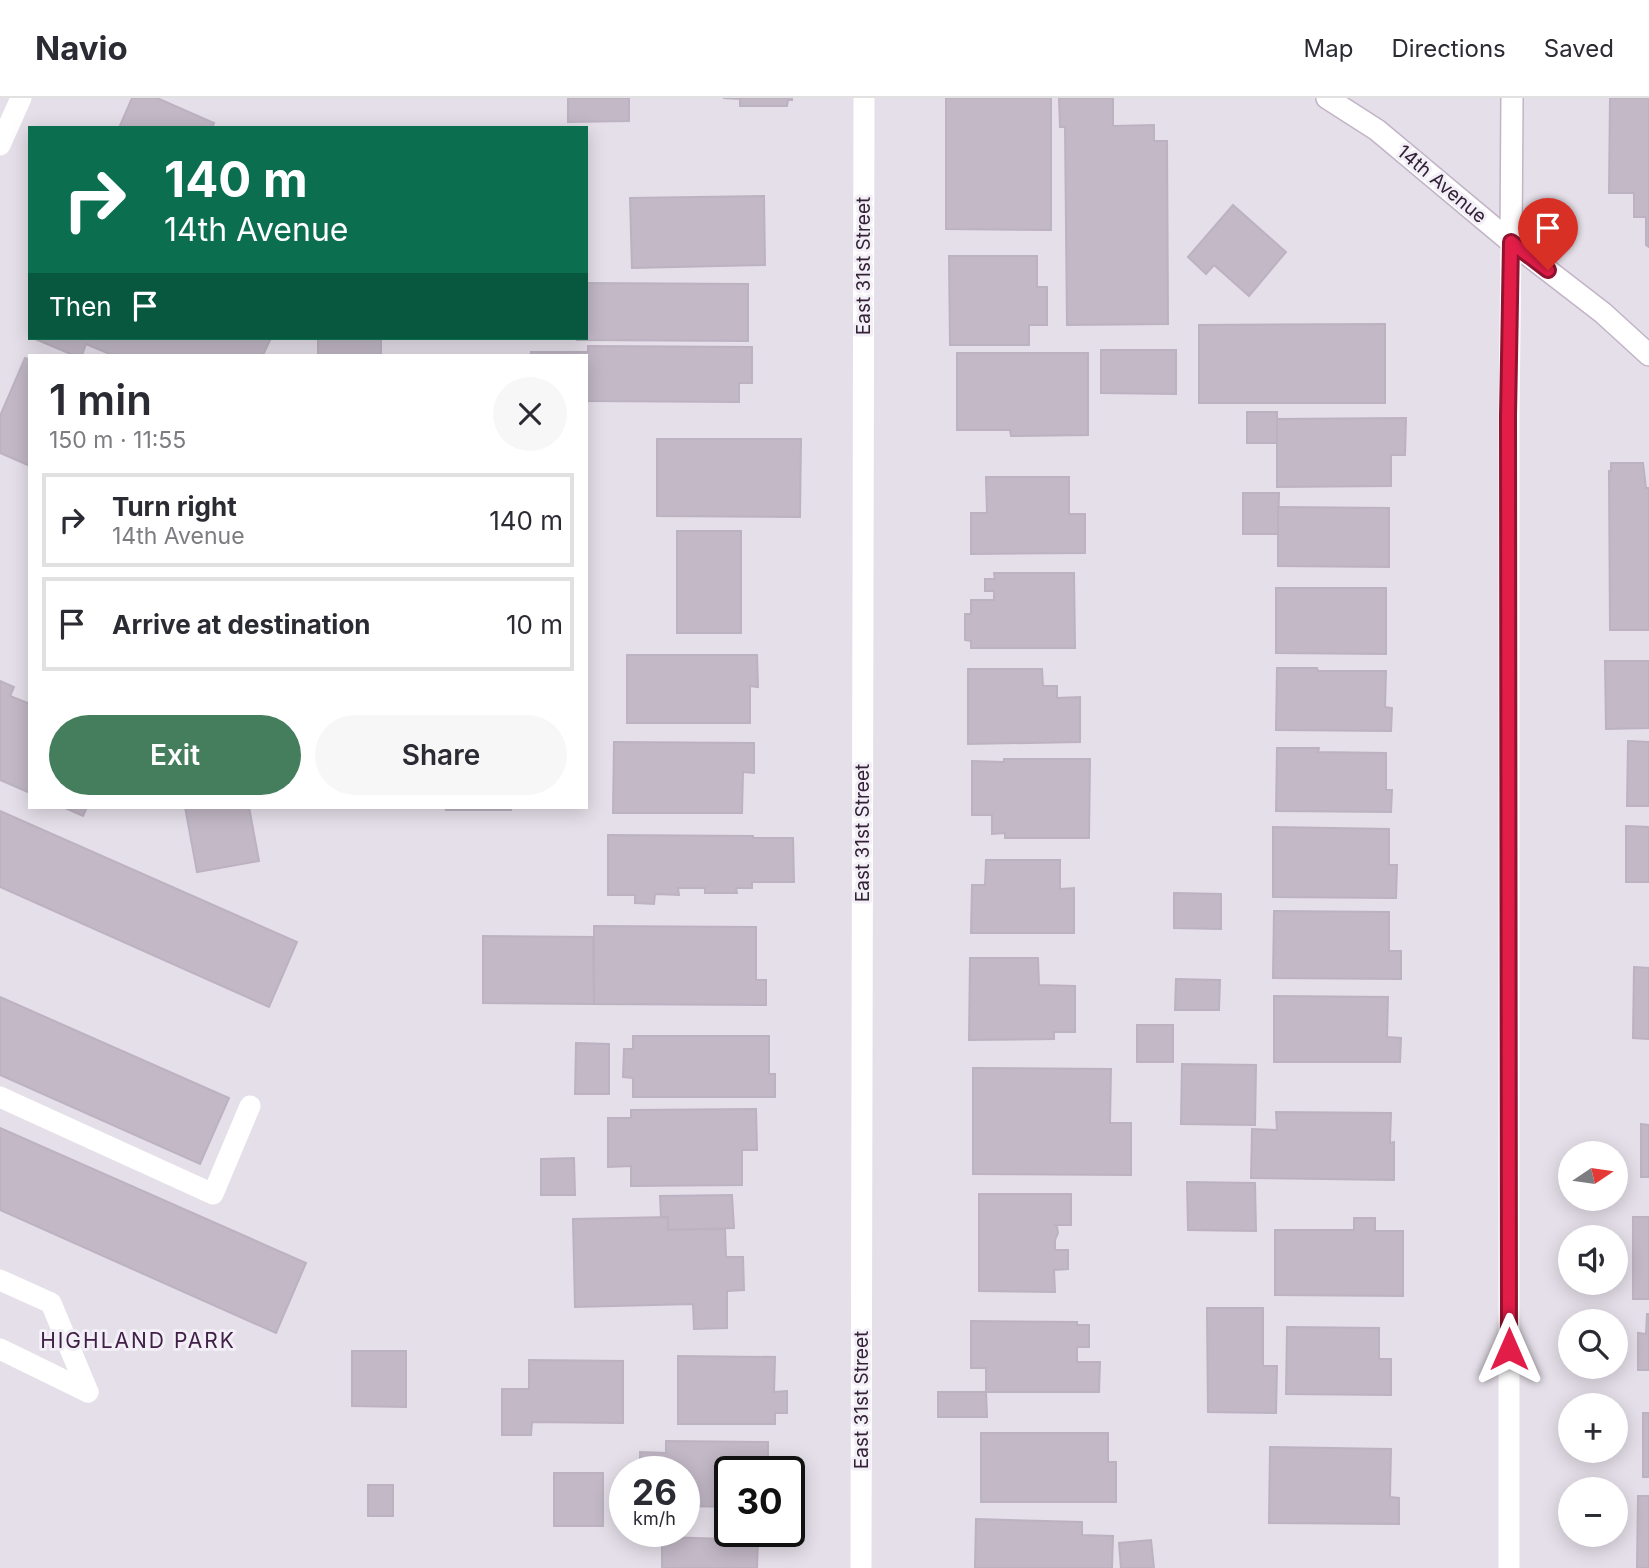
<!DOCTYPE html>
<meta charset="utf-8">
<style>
:root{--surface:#fff;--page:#f7f7f7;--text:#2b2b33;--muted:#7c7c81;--line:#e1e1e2;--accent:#447e5c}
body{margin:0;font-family:Inter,sans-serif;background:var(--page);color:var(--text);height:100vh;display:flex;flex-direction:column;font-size:26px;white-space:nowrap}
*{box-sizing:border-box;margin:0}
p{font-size:23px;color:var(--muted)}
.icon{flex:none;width:38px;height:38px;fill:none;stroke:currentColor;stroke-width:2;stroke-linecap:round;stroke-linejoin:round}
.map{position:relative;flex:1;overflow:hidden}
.side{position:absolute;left:28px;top:256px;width:560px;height:455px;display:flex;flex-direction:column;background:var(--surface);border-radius:0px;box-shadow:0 4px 18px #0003}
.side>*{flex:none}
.top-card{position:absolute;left:28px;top:28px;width:560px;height:214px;border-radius:0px;box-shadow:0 4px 18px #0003;background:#0b6e4f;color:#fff;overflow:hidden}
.needle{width:46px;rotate:77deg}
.tools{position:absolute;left:1558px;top:1043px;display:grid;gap:14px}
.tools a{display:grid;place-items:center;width:70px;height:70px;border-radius:50%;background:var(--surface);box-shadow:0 4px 18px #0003;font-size:35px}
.speed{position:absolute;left:609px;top:1358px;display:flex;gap:14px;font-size:35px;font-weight:700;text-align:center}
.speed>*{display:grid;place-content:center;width:91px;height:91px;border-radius:50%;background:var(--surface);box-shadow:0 4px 18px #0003;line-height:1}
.speed small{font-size:18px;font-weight:400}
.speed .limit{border:4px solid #111;border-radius:10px;background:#fff;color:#111}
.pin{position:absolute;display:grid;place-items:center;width:60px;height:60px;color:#fff;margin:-72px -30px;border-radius:50% 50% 50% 0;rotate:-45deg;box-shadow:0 0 7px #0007}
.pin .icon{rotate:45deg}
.me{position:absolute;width:77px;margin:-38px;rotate:0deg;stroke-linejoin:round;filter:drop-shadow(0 0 5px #0008)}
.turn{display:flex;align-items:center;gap:24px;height:147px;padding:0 21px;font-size:32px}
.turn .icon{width:91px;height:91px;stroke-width:2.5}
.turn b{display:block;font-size:49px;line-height:60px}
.then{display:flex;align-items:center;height:66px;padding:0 21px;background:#0003;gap:14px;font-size:26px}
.round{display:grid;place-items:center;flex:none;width:74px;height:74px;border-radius:37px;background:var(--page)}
.head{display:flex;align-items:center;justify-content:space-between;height:119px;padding:0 21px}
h1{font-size:42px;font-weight:600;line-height:52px}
.action{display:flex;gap:14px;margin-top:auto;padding:14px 21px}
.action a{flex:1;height:80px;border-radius:42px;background:var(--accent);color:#fff;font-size:28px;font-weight:600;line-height:80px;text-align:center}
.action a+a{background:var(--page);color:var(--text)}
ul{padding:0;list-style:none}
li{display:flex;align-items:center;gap:21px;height:94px;margin:0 14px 10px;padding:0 7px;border:4px solid var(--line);border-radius:0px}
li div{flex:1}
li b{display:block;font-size:26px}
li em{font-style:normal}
header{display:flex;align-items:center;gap:42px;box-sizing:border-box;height:98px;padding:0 35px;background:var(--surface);border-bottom:2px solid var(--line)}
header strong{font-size:33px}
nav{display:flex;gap:38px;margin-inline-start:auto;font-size:24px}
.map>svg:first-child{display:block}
</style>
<header>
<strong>Navio</strong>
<nav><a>Map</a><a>Directions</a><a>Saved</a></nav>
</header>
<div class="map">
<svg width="1649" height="1470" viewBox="0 0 1649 1470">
<rect width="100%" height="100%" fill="#e5dfe9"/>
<!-- building -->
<g fill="#c2b8c6" stroke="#bdb2c1" stroke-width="2">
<path d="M 132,0 L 157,0 L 214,25 L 212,30 L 119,30 Z"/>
<path d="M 568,0 L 629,0 L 629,23 L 568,24 Z"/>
<path d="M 723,0 L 792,0 L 792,2 L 788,2 L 787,8 L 740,8 L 740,1 Z"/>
<path d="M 946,0 L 1051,0 L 1051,132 L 946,131 Z"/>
<path d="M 1059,0 L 1113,0 L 1113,28 L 1154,27 L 1154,43 L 1167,43 L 1168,226 L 1067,227 L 1065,29 L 1060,29 Z"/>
<path d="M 1610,0 L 1649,0 L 1649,149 L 1646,147 L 1646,119 L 1634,119 L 1634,95 L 1609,95 Z"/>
<path d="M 764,98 L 765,167 L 632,170 L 630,100 Z"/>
<path d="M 1233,107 L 1286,154 L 1249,198 L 1214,167 L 1206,176 L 1188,159 Z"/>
<path d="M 949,158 L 1037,158 L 1037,189 L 1047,189 L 1047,227 L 1029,227 L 1029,247 L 950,247 Z"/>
<path d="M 586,185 L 748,186 L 748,243 L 577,242 L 577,240 L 586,240 Z"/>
<path d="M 1385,226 L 1385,305 L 1199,305 L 1199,227 Z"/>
<path d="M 33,240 L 271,240 L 263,257 L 112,257 L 86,246 L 82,257 L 73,257 Z"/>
<rect x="318" y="240" width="63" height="17"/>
<path d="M 588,248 L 752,249 L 752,285 L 739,285 L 739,304 L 586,303 L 586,257 L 531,257 L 531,254 L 588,254 Z"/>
<path d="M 1101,252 L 1176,252 L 1176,296 L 1101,295 Z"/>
<path d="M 957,255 L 1088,255 L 1088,337 L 1011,338 L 1010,332 L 957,332 Z"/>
<path d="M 25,260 L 30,262 L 30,368 L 0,355 L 0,318 Z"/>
<rect x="1247" y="314" width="30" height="31"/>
<path d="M 1406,320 L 1405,357 L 1391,357 L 1391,388 L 1277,389 L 1277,321 Z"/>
<path d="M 657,341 L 801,341 L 800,419 L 657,418 Z"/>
<path d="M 1611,365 L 1643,365 L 1646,390 L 1649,390 L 1649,532 L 1610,532 L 1609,373 L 1611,373 Z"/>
<path d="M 986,379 L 1069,379 L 1069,416 L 1085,416 L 1085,455 L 971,456 L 971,415 L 987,415 Z"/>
<path d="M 1243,395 L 1279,395 L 1278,436 L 1243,436 Z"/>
<path d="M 1278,409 L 1389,410 L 1389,469 L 1278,468 Z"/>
<rect x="677" y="433" width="64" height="102"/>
<path d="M 994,475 L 1074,475 L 1075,550 L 971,550 L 971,543 L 965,542 L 965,516 L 971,516 L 971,502 L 994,502 L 994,493 L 985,493 L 985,481 L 995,481 Z"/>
<path d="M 1276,490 L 1386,490 L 1386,556 L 1276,555 Z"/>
<path d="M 627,557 L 757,557 L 758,589 L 750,588 L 750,625 L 627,625 Z"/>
<path d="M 1605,563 L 1649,563 L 1649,630 L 1606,631 Z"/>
<path d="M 1277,570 L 1317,570 L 1318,573 L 1386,573 L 1385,609 L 1392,610 L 1391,633 L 1276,632 Z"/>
<path d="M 968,571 L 1042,571 L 1043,588 L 1057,588 L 1057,600 L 1080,599 L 1080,644 L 968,646 Z"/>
<path d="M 0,583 L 14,589 L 10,598 L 30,606 L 30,695 L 0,682 Z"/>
<path d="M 1628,643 L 1649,644 L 1649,708 L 1627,708 Z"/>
<path d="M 614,644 L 754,645 L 754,675 L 743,674 L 742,715 L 613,715 Z"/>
<path d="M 1277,650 L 1319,650 L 1318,654 L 1386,655 L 1386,692 L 1392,692 L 1391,714 L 1276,713 Z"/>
<path d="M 1004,661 L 1090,661 L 1089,740 L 1005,740 L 1005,735 L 992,736 L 992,717 L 972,717 L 972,663 L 1004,664 Z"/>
<path d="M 63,709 L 87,709 L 83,718 Z"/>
<path d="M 185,709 L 249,709 L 259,763 L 197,774 Z"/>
<rect x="446" y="709" width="65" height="3"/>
<path d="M 0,713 L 297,844 L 269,909 L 0,789 Z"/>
<path d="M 1626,728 L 1649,729 L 1649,784 L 1626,784 Z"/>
<path d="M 1273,729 L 1389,731 L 1389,767 L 1397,767 L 1396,800 L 1273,799 Z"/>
<path d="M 608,737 L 753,738 L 753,740 L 793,740 L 794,784 L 752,784 L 752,790 L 736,790 L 737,795 L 705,795 L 705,790 L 678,790 L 679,797 L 655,796 L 654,806 L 635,805 L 635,797 L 608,797 Z"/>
<path d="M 986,762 L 1060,762 L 1060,791 L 1074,790 L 1074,835 L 971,835 L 972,787 L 985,787 Z"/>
<path d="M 1174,795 L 1221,796 L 1221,831 L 1174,830 Z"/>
<path d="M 1274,813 L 1389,814 L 1389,853 L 1401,853 L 1401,881 L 1273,880 Z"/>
<path d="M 594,828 L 756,829 L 756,882 L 766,882 L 766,907 L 594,906 Z"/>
<path d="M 483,838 L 593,839 L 594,906 L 483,905 Z"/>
<path d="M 970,860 L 1038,860 L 1039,887 L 1075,888 L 1075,934 L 1054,934 L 1054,941 L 969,942 Z"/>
<path d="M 1634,869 L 1649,870 L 1649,941 L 1633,940 Z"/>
<path d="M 1176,881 L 1220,882 L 1219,912 L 1175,912 Z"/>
<path d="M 1274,898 L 1388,899 L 1387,939 L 1401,940 L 1400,964 L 1274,964 Z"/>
<path d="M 0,899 L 229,1000 L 200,1066 L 0,977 Z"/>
<rect x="1137" y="927" width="36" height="37"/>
<path d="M 633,938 L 769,938 L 769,976 L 775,976 L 775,999 L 633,999 L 633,980 L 623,979 L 624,951 L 633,951 Z"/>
<path d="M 576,945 L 609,946 L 609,996 L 575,996 Z"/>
<path d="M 1182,966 L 1256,967 L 1255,1027 L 1181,1026 Z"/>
<path d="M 973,970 L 1111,971 L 1110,1025 L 1131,1025 L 1131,1077 L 973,1076 Z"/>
<path d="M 756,1011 L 757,1052 L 742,1052 L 742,1087 L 631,1088 L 631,1068 L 608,1069 L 608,1020 L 631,1020 L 631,1012 Z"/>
<path d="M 1276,1014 L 1391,1015 L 1390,1045 L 1394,1044 L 1394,1082 L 1251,1080 L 1252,1031 L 1277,1032 Z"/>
<path d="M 1641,1026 L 1649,1027 L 1649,1079 L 1641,1079 Z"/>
<path d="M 0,1030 L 306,1165 L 276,1235 L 0,1112 Z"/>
<path d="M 574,1060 L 575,1097 L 541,1097 L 541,1061 Z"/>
<path d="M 1187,1084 L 1255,1085 L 1256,1133 L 1188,1132 Z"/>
<path d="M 979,1096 L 1071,1096 L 1071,1127 L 1055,1127 L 1057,1129 L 1058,1135 L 1055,1142 L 1055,1152 L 1068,1152 L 1068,1171 L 1054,1172 L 1055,1194 L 979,1193 Z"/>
<path d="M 732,1097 L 734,1130 L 668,1132 L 668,1119 L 661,1120 L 660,1098 Z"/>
<path d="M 668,1119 L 668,1132 L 725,1131 L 726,1159 L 743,1159 L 744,1192 L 727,1193 L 727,1230 L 694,1231 L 693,1206 L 575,1209 L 573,1121 Z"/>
<rect x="1633" y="1119" width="16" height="82"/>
<path d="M 1354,1120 L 1375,1120 L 1375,1133 L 1403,1133 L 1403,1198 L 1275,1197 L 1275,1132 L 1354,1132 Z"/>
<path d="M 1207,1210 L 1263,1210 L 1263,1268 L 1277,1268 L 1276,1315 L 1208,1314 Z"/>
<path d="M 1647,1216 L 1649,1216 L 1649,1272 L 1638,1272 L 1638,1235 L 1646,1236 Z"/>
<path d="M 971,1223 L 1077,1224 L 1077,1227 L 1089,1227 L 1089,1249 L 1077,1249 L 1077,1264 L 1100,1264 L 1099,1294 L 986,1294 L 986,1270 L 971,1270 Z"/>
<path d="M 1287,1229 L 1379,1230 L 1379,1261 L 1391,1261 L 1391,1297 L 1286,1296 Z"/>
<path d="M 352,1253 L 406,1253 L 406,1309 L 352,1308 Z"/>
<path d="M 678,1258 L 775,1259 L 774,1294 L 787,1293 L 787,1315 L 775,1315 L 775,1326 L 678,1326 Z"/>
<path d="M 529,1262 L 623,1263 L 623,1325 L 532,1324 L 531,1337 L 502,1337 L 502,1291 L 529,1291 Z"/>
<path d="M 938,1294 L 986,1294 L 987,1319 L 938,1319 Z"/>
<rect x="1643" y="1315" width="6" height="64"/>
<path d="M 981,1335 L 1108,1335 L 1108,1364 L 1116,1364 L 1116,1404 L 981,1404 Z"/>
<path d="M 666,1343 L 768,1344 L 768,1374 L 730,1374 L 730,1409 L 684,1408 L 684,1374 L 640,1374 L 640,1354 L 666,1355 Z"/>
<path d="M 1270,1349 L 1391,1351 L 1390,1399 L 1399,1400 L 1399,1426 L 1269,1425 Z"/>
<rect x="554" y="1375" width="49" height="53"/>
<rect x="368" y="1387" width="25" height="31"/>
<path d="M 1638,1398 L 1649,1398 L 1649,1470 L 1637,1470 Z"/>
<path d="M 976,1421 L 1082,1424 L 1082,1437 L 1113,1438 L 1112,1470 L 975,1470 Z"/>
<path d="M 662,1439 L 758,1442 L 757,1470 L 662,1470 Z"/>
<path d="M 1151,1442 L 1154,1470 L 1121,1470 L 1119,1445 Z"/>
</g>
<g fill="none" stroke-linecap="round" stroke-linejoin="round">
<defs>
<g id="secondary">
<path d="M 1327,0 L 1377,32 L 1511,144 L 1603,215 L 1649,257"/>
<path d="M 1511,144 L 1512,0"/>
</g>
</defs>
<!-- secondary casing -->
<use href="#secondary" stroke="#c2b4c7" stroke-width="24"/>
<!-- lane -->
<g stroke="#fff" stroke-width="21">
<path d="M 0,999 L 213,1096 L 250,1008"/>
<path d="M 0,1182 L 51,1205 L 88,1294"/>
<path d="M 0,1251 L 88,1294"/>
</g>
<!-- street -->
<g stroke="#fff" stroke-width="21">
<path d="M 0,47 L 21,0"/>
<path d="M 861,1470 L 864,0"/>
<path d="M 1509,1470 L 1509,318 L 1511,144"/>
</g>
<!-- secondary -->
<use href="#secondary" stroke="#fff" stroke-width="21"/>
</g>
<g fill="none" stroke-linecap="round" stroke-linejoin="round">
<defs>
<path id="route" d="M 1509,1251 L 1508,318 L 1511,144 L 1548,172"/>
</defs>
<!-- route casing -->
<use href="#route" stroke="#92132f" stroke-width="18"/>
<!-- route -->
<use href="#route" stroke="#e11d48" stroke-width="12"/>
</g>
<g text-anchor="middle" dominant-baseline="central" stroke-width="6" stroke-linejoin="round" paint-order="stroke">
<!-- street labels -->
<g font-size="19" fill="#332237" stroke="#f3eff6">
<text transform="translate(1442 86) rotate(40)">14th Avenue</text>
<text transform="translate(863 168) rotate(-90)">East 31st Street</text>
<text transform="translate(862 735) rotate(-90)">East 31st Street</text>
<text transform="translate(861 1302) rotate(-90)">East 31st Street</text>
</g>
<!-- neighbourhood labels -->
<g font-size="21" letter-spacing="2" fill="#412047" stroke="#f3eff6">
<text x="138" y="1242">HIGHLAND PARK</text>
</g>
</g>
</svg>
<div class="tools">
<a><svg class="needle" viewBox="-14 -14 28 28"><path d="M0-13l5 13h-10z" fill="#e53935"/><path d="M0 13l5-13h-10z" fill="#7c7c81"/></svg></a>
<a><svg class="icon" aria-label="sound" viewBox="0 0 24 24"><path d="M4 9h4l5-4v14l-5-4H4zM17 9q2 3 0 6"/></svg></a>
<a><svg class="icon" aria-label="search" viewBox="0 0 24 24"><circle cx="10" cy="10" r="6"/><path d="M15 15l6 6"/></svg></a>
<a>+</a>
<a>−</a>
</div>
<div class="speed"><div>26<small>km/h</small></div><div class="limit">30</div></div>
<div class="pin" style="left:1548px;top:172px;background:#d93025"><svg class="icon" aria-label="arrive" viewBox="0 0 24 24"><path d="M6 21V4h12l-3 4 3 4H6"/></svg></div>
<svg class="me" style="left:1509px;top:1251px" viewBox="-20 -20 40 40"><path d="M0-17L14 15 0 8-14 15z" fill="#e11d48" stroke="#fff" stroke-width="4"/></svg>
<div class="top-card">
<div class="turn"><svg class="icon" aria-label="right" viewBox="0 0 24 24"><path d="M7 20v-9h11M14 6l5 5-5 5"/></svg><div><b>140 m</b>14th Avenue</div></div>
<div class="then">Then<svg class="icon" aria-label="arrive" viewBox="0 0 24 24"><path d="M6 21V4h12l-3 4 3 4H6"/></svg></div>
</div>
<section class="side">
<div class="head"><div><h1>1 min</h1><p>150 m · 11:55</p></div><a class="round"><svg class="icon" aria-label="close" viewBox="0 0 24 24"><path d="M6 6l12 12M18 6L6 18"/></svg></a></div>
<ul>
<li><svg class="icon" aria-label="right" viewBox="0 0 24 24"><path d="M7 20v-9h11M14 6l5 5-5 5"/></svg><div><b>Turn right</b><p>14th Avenue</p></div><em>140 m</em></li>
<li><svg class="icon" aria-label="arrive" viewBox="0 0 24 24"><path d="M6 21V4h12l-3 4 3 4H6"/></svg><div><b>Arrive at destination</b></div><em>10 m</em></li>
</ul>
<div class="action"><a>Exit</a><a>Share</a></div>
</section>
</div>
